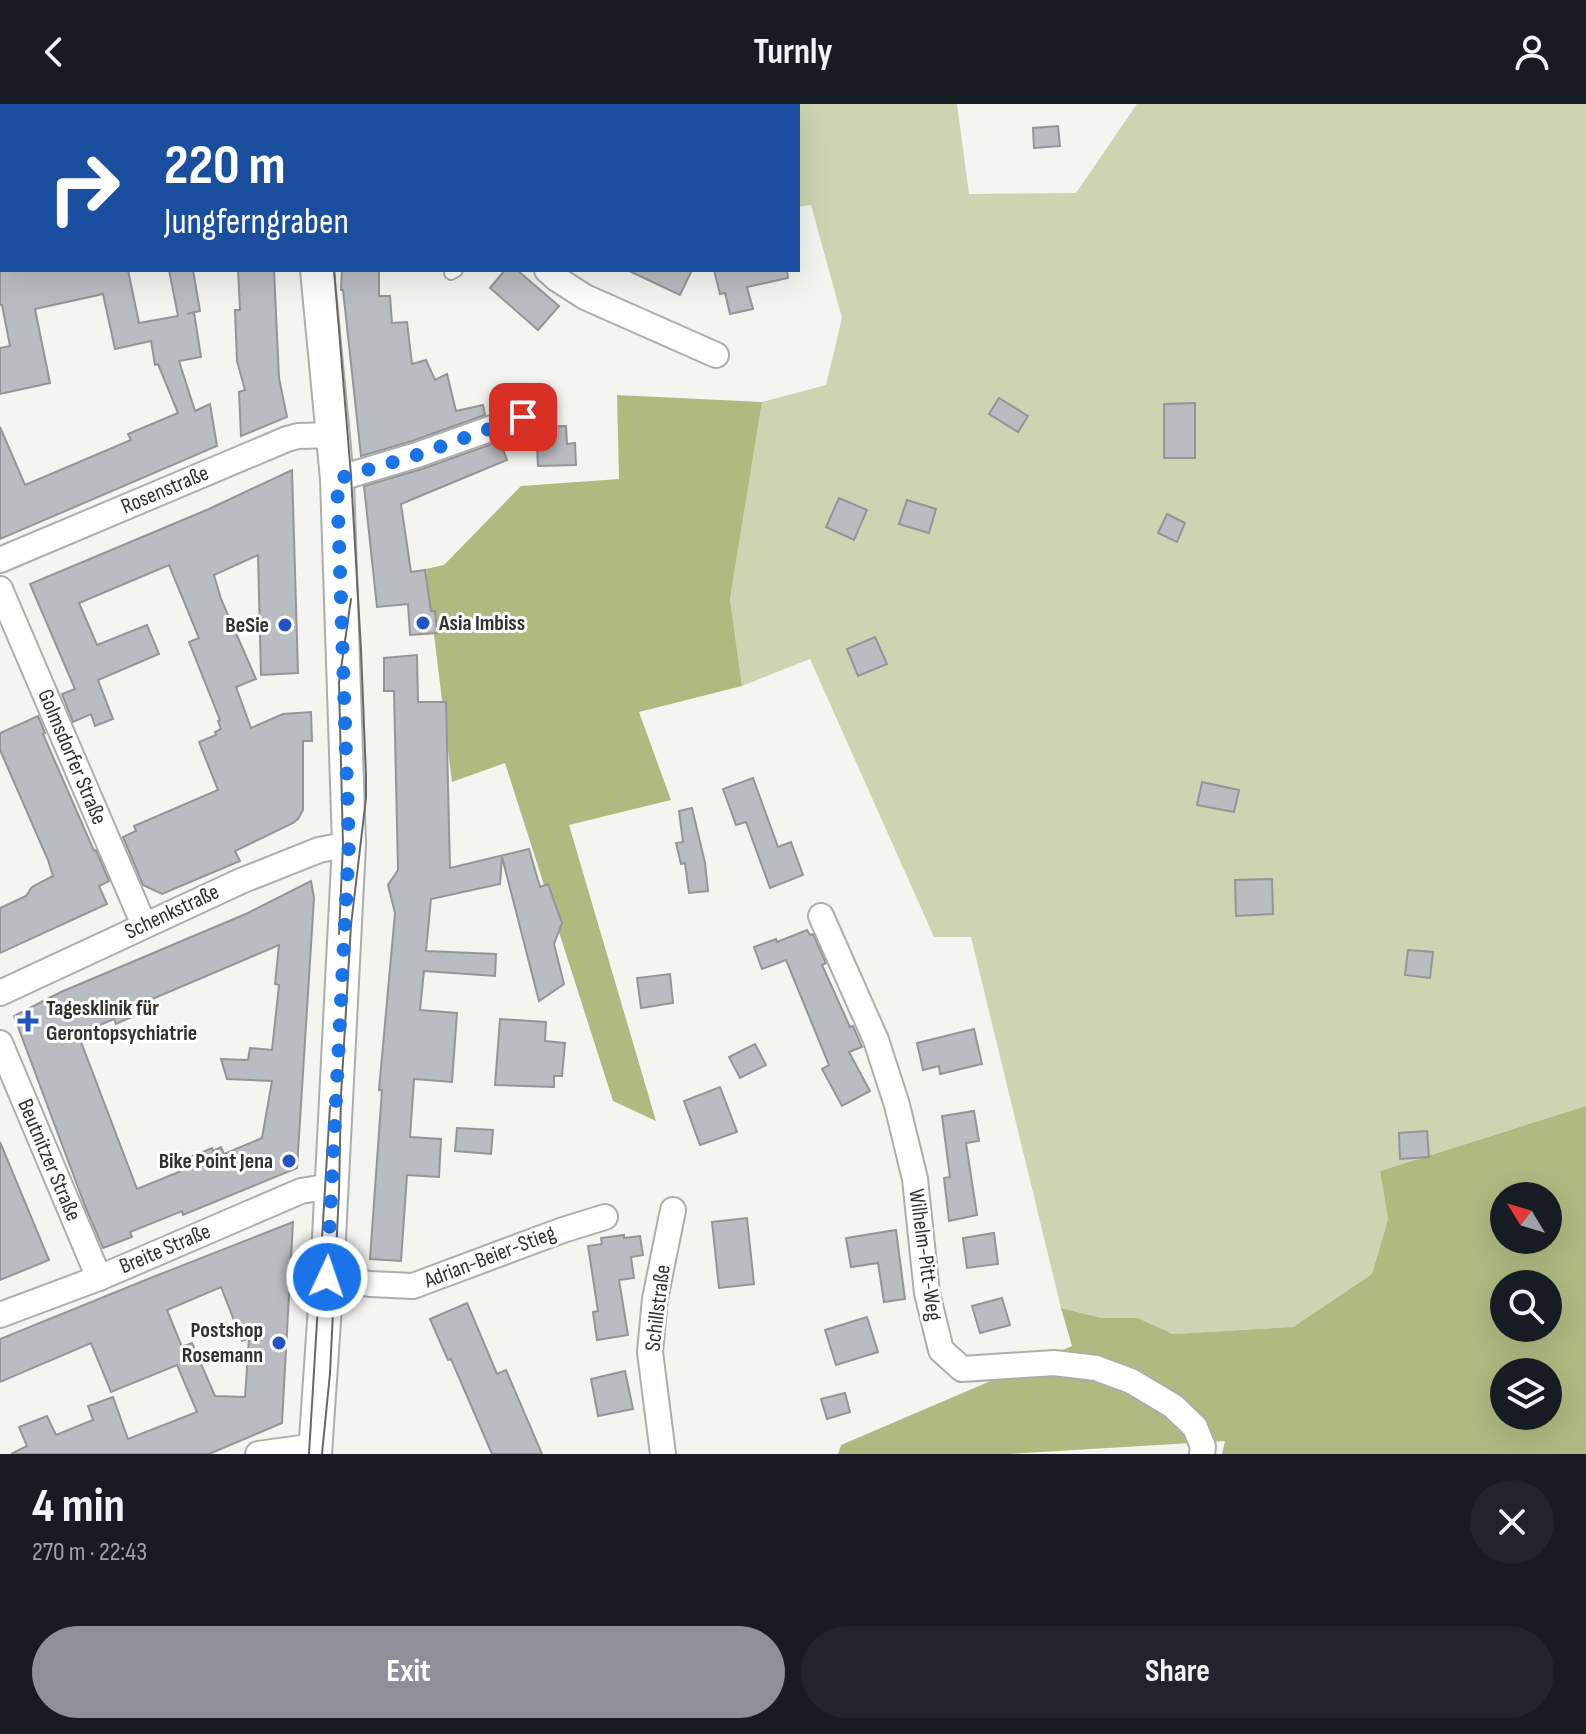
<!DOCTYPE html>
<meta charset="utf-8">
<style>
:root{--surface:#171b24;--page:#20242c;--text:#f1f3f6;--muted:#9ea1a6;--accent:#8c9099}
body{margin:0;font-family:"Sofia Sans Condensed",sans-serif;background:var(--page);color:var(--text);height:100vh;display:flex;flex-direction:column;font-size:30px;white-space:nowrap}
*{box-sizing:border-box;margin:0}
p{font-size:26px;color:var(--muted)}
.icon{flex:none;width:44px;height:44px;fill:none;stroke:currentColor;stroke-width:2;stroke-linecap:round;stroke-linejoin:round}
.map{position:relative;height:1350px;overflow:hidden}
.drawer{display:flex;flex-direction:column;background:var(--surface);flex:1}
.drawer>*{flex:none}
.guide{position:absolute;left:0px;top:0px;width:800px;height:168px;box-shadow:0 8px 32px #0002;background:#1a4fa0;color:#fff;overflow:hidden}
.needle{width:52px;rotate:308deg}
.fabs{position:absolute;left:1490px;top:1078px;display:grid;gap:16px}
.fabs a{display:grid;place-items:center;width:72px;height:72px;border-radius:50%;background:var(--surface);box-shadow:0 8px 32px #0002;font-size:40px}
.pin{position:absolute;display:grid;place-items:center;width:68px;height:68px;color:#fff;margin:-34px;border-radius:16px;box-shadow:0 4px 12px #0006}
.me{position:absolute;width:88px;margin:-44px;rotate:3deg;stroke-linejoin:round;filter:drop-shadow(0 0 6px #0008)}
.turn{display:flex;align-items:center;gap:28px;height:168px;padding:0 32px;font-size:36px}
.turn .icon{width:104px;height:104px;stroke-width:2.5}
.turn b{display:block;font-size:56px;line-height:68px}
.round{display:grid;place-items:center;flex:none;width:84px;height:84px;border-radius:42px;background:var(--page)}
.summary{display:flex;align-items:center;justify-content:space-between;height:136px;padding:0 32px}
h1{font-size:48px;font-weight:700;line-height:60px}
.button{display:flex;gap:16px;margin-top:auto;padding:16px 32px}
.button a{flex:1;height:92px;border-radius:48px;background:var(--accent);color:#fff;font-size:32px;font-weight:700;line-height:92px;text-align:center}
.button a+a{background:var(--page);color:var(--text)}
header{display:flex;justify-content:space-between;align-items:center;height:104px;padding:0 32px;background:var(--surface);font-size:36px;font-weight:700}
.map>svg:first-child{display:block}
</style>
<header><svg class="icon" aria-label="back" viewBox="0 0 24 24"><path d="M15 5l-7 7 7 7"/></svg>Turnly<svg class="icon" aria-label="person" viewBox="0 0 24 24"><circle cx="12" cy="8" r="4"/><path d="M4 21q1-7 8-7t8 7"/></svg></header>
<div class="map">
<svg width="1586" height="1350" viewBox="0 0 1586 1350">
<rect width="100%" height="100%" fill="#f4f5f1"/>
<!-- green -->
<path fill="#ced4b2" d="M 582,0 L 957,0 L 969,90 L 1076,89 L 1137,0 L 1586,0 L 1586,1002 L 1380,1067 L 1388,1115 L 1372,1170 L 1293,1223 L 1173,1230 L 1138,1214 L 1102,1214 L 1061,1204 L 971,833 L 934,833 L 810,555 L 742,582 L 730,495 L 762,298 L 826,281 L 842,214 L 811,101 L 798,103 L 798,2 L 576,2 Z"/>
<!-- forest -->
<g fill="#b0b980" fill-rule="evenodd">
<path d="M 617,291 L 762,298 L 730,495 L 742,582 L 639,608 L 671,696 L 569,721 L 656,1017 L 613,997 L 505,659 L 452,678 L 426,465 L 444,461 L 521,382 L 619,375 Z"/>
<path d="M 1586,1002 L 1586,1350 L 1222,1350 L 1225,1337 L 1008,1350 L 838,1350 L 841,1341 L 1072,1242 L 1061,1204 L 1102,1214 L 1138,1214 L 1173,1230 L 1293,1223 L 1372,1170 L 1388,1115 L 1380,1067 ZM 1504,1092 L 1548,1092 L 1548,1136 L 1504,1136 ZM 1504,1180 L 1548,1180 L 1548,1224 L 1504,1224 ZM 1504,1268 L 1548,1268 L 1548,1312 L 1504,1312 Z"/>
</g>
<!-- building -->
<g fill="#b9bcc0" stroke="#939599" stroke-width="2" fill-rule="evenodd">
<path d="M 1058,22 L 1060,42 L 1034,44 L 1033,24 Z"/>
<path d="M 0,166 L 128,166 L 139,219 L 178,212 L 169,166 L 193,166 L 200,207 L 187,210 L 194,208 L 201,253 L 179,257 L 195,307 L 210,300 L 217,342 L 0,435 L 0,323 L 25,381 L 131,336 L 128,330 L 178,309 L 158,260 L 155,261 L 151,237 L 115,245 L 103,190 L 35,205 L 50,279 L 0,290 L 0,244 L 10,242 L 2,201 L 0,201 Z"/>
<path d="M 238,166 L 274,166 L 279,274 L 287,313 L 241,332 L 239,288 L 245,286 L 237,257 L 235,206 L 240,206 Z"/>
<path d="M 342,166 L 379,166 L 379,192 L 390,192 L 392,219 L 407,218 L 412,260 L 426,256 L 435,276 L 447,270 L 456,307 L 483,301 L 485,311 L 412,337 L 361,352 L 343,186 L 341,186 Z"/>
<path d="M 505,166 L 517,166 L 559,202 L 538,226 L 490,184 Z"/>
<path d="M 627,166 L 692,166 L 680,191 Z"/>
<path d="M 714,166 L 787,166 L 788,174 L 747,183 L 753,205 L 730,210 L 725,189 L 720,190 Z"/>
<path d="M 999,294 L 1028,312 L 1018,328 L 989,310 Z"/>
<path d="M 1195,299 L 1195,354 L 1164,354 L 1164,300 Z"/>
<path d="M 566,322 L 567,340 L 575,339 L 576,361 L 538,362 L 536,323 Z"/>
<path d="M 500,337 L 507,356 L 401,400 L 411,468 L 425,466 L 431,507 L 435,507 L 437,529 L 410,531 L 408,500 L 377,503 L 364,382 L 422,365 Z"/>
<path d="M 292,366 L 298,569 L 261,571 L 258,451 L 214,471 L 221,495 L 256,575 L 236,583 L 251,624 L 283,610 L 311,608 L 312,637 L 303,637 L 303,706 L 298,715 L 293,719 L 235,747 L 240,757 L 162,790 L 143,781 L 123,733 L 136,727 L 134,722 L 218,686 L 199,638 L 216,631 L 215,628 L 221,625 L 218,617 L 220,616 L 189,538 L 199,534 L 169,461 L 79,499 L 97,541 L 147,521 L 159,550 L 98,576 L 113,615 L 95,622 L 91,610 L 73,618 L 62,590 L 75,585 L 30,480 L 209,405 Z"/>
<path d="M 839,394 L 867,406 L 854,436 L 826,423 Z"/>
<path d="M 907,396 L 936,405 L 929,429 L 899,420 Z"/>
<path d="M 1167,410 L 1185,419 L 1177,438 L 1158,429 Z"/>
<path d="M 875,533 L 887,560 L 858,572 L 847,545 Z"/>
<path d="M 417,551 L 418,598 L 446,598 L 450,764 L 529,745 L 540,783 L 548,780 L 562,819 L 554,840 L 564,880 L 539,897 L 502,753 L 500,780 L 431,795 L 426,847 L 496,850 L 495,872 L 424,867 L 420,906 L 457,909 L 452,978 L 414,975 L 410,1033 L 441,1035 L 439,1073 L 407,1071 L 401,1157 L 370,1155 L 382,986 L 379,986 L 395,809 L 388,781 L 398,766 L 394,587 L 384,587 L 384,554 Z"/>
<path d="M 38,612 L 45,629 L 43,630 L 94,747 L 96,746 L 109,777 L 99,782 L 107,800 L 0,849 L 0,804 L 26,792 L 32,783 L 53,772 L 48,756 L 0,646 L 0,629 Z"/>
<path d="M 753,674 L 778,743 L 791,738 L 803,771 L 770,784 L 746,718 L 736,721 L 723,685 Z"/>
<path d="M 1202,678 L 1239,686 L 1234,708 L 1197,701 Z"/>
<path d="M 692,704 L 705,759 L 708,787 L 689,789 L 685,759 L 681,760 L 676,739 L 683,738 L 679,707 Z"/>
<path d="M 1272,775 L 1273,810 L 1236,812 L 1235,776 Z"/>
<path d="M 311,777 L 314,794 L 297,1064 L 183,1111 L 182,1107 L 130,1128 L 132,1133 L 103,1144 L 85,1102 L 14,912 L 61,888 L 248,809 ZM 279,841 L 275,880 L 279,881 L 272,946 L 250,944 L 248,956 L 221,955 L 227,975 L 272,977 L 262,1034 L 224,1050 L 221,1043 L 213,1047 L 212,1044 L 175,1059 L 179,1068 L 137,1085 L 78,930 L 114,915 L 116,920 L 134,912 L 131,904 Z"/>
<path d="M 807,826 L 810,831 L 813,830 L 826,859 L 822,861 L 850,923 L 853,922 L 862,943 L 849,948 L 870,987 L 842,1002 L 822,965 L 829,961 L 786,856 L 762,865 L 754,843 L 776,835 L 777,838 Z"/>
<path d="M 1408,846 L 1433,848 L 1430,874 L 1405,871 Z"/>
<path d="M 670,870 L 673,899 L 641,904 L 637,874 Z"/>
<path d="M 500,915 L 546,918 L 545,937 L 565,939 L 562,972 L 554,972 L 554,983 L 495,981 Z"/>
<path d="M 974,925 L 982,960 L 940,970 L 939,962 L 923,966 L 917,939 Z"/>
<path d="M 755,940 L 766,961 L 740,974 L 729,953 Z"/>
<path d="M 720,983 L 737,1028 L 700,1041 L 684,997 Z"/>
<path d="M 974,1007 L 979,1037 L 966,1039 L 977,1111 L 949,1117 L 944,1074 L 950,1073 L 942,1012 Z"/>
<path d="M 457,1024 L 493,1026 L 491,1050 L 455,1047 Z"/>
<path d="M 1427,1027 L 1429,1053 L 1400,1055 L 1399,1029 Z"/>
<path d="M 0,1038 L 49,1156 L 0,1176 Z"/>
<path d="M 747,1114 L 754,1180 L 719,1184 L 712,1118 Z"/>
<path d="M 293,1118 L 282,1319 L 209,1350 L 11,1350 L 27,1342 L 19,1323 L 47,1312 L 56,1331 L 93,1316 L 88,1302 L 113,1293 L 128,1335 L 197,1308 L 177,1261 L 111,1288 L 91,1239 L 0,1278 L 0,1235 L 153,1173 ZM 221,1183 L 242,1237 L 249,1234 L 245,1293 L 215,1292 L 192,1239 L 182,1243 L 167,1206 Z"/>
<path d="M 896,1126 L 905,1195 L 884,1198 L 878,1159 L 851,1163 L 846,1134 Z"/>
<path d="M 994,1129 L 998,1160 L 967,1164 L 963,1134 Z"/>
<path d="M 624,1131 L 624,1134 L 640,1132 L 643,1151 L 631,1153 L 634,1174 L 619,1176 L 628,1231 L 597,1236 L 593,1208 L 598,1207 L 588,1142 L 602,1140 L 601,1134 Z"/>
<path d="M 1002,1194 L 1010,1221 L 980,1229 L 972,1202 Z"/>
<path d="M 467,1199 L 497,1270 L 506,1266 L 542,1350 L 492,1350 L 451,1255 L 448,1256 L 430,1215 Z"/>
<path d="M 867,1213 L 878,1248 L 836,1261 L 825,1226 Z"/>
<path d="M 625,1267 L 633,1305 L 598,1312 L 591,1275 Z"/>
<path d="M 845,1289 L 850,1308 L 827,1315 L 821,1295 Z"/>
</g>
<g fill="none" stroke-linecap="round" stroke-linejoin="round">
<defs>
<path id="service" d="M 451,169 L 456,166"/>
<g id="minor">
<path d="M 79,0 L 81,2"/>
<path d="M 463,0 L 463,2"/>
<path d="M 359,2 L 359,0"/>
<path d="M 0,136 L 2,136"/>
<path d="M 547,166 L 557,175 L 585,193 L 716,251"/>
<path d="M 337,375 L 417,351 L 523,313"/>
<path d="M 0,456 L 287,335 L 298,332 L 333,331"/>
<path d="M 0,485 L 144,821"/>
<path d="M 821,812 L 876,936 L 897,1001 L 915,1075 L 927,1189 L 941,1246 L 962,1265 L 1054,1259 L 1096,1264 L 1131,1277 L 1173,1302 L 1195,1323 L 1203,1343 L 1202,1350"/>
<path d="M 0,889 L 241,777 L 319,746 L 349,740"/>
<path d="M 0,939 L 99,1174"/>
<path d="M 327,1173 L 370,1180 L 413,1182 L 563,1126 L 605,1113"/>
<path d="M 0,1211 L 99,1174 L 301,1087 L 331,1082"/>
<path d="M 258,1350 L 315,1342"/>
<path d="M 663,1350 L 650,1248 L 655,1195 L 673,1106"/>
</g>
<g id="tertiary">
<path d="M 307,0 L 307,2"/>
<path d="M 315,1350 L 327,1173 L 349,740 L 337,375 L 317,166"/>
</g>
</defs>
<!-- service casing -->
<use href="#service" stroke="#adaea9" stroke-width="16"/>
<!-- minor casing -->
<use href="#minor" stroke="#adaea9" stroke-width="28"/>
<!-- tertiary casing -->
<use href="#tertiary" stroke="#adaea9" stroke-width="36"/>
<!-- service -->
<use href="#service" stroke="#fff" stroke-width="12"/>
<!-- minor -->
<use href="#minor" stroke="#fff" stroke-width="24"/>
<!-- tertiary -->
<use href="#tertiary" stroke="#fff" stroke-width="32"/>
<!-- tram -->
<g stroke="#676765" stroke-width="2">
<path d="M 323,0 L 323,2"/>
<path d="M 339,830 L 343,741 L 339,579 L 351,495"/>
<path d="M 309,1350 L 330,1002"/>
<path d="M 322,1350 L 330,1269 L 339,1088 L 341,991 L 351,821 L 366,694 L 366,672 L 361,546 L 351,371 L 334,166"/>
</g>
</g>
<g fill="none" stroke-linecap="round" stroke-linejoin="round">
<!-- route -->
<path stroke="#1a73e8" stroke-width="14" stroke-dasharray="0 25.2" d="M 327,1173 L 349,740 L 337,375 L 417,351 L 523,313"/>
</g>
<!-- markers -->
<g fill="#2254c2" stroke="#fff" stroke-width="3">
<circle cx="423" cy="519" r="8"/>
<circle cx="285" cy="521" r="8"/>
<path d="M24 905h8v8h8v8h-8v8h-8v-8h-8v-8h8z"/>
<circle cx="289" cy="1057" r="8"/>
<circle cx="279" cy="1239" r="8"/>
</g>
<g text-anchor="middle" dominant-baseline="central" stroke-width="6" stroke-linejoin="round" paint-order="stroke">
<!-- street labels -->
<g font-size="22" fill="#31312f" stroke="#fff">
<text transform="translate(165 386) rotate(-23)">Rosenstraße</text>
<text transform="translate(72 653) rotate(67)">Golmsdorfer Straße</text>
<text transform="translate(172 808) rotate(-25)">Schenkstraße</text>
<text transform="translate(49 1056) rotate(67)">Beutnitzer Straße</text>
<text transform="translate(165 1145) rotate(-23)">Breite Straße</text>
<text transform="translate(925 1151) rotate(82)">Wilhelm-Pitt-Weg</text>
<text transform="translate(490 1153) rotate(-21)">Adrian-Beier-Stieg</text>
<text transform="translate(658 1204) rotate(-83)">Schillstraße</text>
</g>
<!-- poi labels -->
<g font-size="22" font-weight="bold" fill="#31312f" stroke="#fff" text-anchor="end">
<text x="439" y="519" text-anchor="start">Asia Imbiss</text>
<text x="269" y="521">BeSie</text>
<text x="46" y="904" text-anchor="start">Tagesklinik für<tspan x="46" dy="25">Gerontopsychiatrie</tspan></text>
<text x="273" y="1057">Bike Point Jena</text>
<text x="263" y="1226">Postshop<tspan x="263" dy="25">Rosemann</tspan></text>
</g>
</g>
</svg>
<div class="fabs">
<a><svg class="needle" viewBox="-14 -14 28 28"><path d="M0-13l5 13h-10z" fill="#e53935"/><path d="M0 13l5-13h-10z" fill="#9ea1a6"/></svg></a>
<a><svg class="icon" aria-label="search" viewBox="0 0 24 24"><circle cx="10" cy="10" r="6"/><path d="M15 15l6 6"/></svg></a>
<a><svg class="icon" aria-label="layers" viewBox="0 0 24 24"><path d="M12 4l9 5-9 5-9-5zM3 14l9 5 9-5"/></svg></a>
</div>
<div class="pin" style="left:523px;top:313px;background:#d93025"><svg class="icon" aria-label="arrive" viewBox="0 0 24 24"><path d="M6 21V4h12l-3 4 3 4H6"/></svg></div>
<svg class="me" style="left:327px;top:1173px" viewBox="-20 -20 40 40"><circle r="17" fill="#1a73e8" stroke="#fff" stroke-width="3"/><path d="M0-11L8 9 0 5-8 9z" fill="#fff"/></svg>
<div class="guide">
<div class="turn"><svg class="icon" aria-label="right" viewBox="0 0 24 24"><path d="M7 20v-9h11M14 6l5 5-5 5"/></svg><div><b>220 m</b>Jungferngraben</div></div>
</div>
</div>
<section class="drawer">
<div class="summary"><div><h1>4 min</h1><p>270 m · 22:43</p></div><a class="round"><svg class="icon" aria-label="close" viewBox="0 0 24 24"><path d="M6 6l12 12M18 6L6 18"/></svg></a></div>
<div class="button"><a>Exit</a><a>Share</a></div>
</section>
